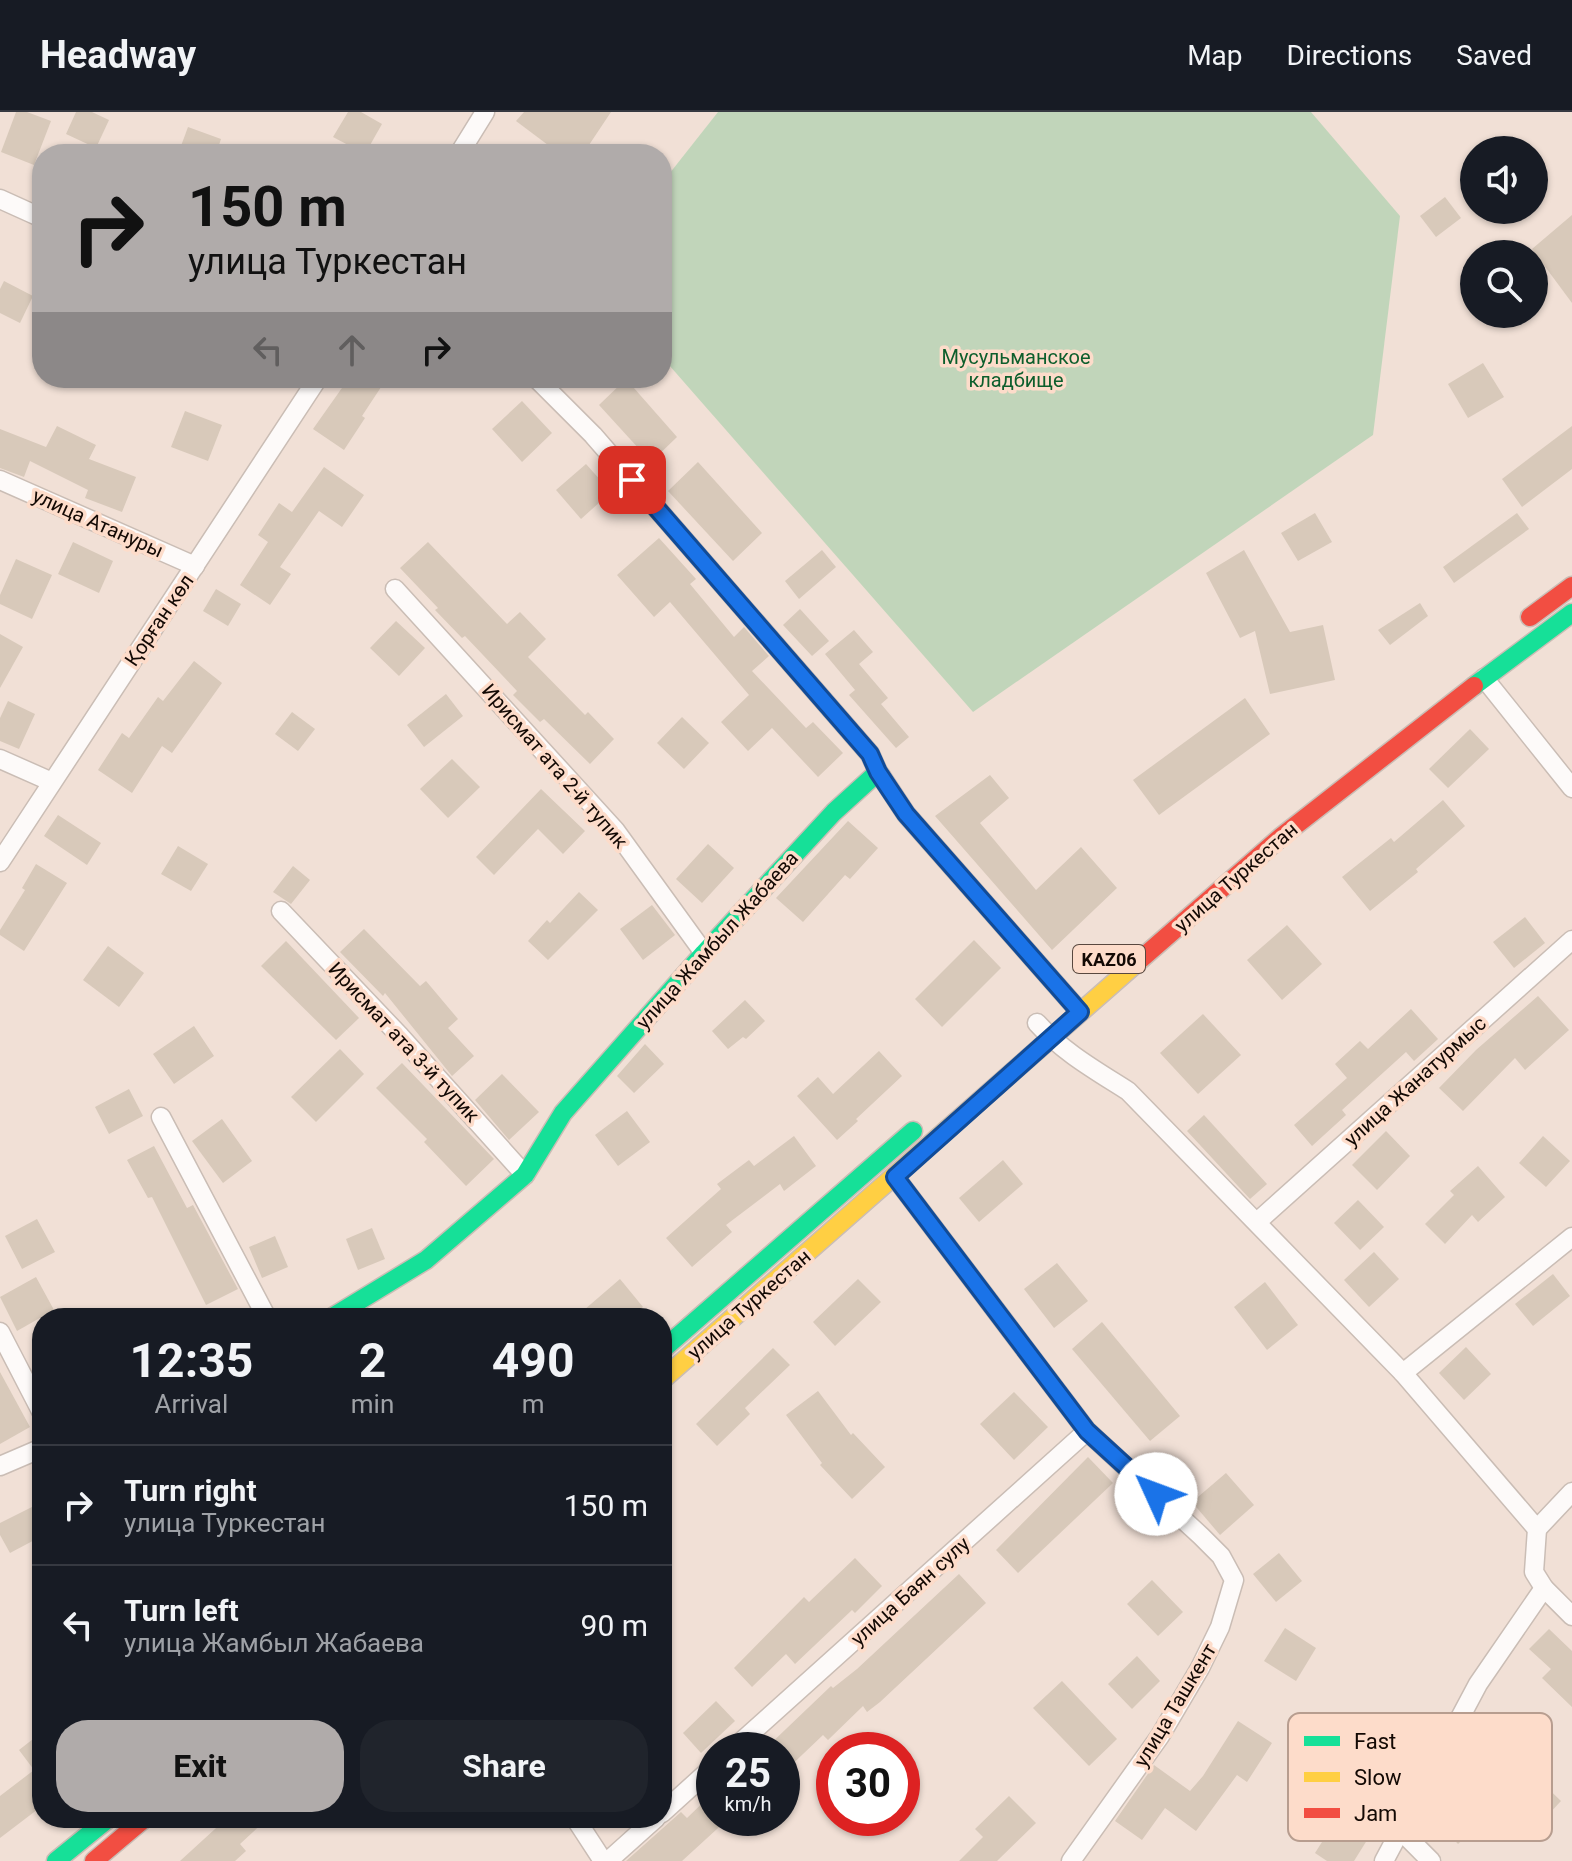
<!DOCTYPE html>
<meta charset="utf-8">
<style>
:root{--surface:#171b24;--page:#20242c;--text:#f1f3f6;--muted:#9ea1a6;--line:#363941;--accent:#b0abaa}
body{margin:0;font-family:Roboto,sans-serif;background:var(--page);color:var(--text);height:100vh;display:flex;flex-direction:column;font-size:30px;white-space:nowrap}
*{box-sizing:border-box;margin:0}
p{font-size:26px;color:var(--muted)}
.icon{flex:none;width:44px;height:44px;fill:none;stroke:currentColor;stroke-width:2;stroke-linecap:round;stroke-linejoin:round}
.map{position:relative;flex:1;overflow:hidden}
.drawer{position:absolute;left:32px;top:1196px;width:640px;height:520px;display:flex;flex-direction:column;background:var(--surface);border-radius:32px;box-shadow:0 2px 6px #0004}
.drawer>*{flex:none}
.guide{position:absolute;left:32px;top:32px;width:640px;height:244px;border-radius:32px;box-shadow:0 2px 6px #0004;background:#b0abaa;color:#111;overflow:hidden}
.buttons{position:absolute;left:1460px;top:24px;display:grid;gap:16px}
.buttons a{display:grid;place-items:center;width:88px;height:88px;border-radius:50%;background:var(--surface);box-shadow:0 2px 6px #0004;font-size:40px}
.speed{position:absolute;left:696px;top:1620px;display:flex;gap:16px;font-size:40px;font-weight:700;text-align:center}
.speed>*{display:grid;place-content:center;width:104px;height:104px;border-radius:50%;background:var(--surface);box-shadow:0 2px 6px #0004;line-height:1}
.speed small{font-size:20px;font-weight:400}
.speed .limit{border:12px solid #d22;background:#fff;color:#111}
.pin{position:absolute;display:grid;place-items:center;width:68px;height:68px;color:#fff;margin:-34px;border-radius:16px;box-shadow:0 4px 12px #0006}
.me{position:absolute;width:88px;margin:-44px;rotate:313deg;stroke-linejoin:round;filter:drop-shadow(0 0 6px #0008)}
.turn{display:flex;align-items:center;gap:28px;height:168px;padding:0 24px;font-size:36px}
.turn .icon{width:104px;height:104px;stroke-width:2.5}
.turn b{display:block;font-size:56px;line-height:68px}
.lanes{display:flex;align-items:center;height:76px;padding:0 24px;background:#0003;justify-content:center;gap:40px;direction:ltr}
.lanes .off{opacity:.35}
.eta{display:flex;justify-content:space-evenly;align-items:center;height:136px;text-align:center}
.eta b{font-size:48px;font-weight:700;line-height:56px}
.primary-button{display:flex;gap:16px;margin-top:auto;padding:16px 24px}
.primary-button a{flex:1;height:92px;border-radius:32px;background:var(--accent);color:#111;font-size:32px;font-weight:700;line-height:92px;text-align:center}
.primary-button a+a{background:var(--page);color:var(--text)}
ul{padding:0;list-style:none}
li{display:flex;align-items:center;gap:24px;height:120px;padding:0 24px;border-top:2px solid var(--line)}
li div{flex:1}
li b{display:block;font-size:30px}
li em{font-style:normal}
header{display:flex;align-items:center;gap:48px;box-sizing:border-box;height:112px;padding:0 40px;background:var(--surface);border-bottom:2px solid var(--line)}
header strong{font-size:38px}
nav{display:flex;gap:44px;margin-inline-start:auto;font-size:28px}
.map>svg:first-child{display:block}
</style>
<header>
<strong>Headway</strong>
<nav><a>Map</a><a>Directions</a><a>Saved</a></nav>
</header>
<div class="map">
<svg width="1572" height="1749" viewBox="0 0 1572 1749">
<rect width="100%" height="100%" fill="#f1e0d6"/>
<!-- green -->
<path fill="#c1d5ba" d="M 718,0 L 1311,0 L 1400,104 L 1373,323 L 973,600 L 662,245 L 662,71 Z"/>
<!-- building -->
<g fill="#d8c9ba">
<path d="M 16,0 L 27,0 L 51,9 L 34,53 L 1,40 Z"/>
<path d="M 76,0 L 92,0 L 109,8 L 96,36 L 66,22 Z"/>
<path d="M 348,0 L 361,0 L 382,12 L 365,42 L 333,25 Z"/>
<path d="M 524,0 L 611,0 L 583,42 L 560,42 L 516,9 Z"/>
<path d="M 188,15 L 221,27 L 216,42 L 178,42 Z"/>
<path d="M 1445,85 L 1461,106 L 1436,125 L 1420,104 Z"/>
<path d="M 1572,103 L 1572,191 L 1532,137 Z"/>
<path d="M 4,169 L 33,184 L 20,211 L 0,201 L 0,177 Z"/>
<path d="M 1483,251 L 1504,285 L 1468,306 L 1448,272 Z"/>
<path d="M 349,266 L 387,266 L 362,304 L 365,306 L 344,338 L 313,317 Z"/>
<path d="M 626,267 L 677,325 L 651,350 L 599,293 Z"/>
<path d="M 522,289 L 552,321 L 522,350 L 492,317 Z"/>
<path d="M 185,299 L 222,313 L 208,349 L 171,335 Z"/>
<path d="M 57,314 L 96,333 L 89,347 L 136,365 L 122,400 L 85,386 L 88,378 L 30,349 L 24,365 L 0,356 L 0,317 L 46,335 Z"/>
<path d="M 1572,314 L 1572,357 L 1522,395 L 1502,367 Z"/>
<path d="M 698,350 L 762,421 L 733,449 L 668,379 Z"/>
<path d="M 586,352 L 611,380 L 581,407 L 556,378 Z"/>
<path d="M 324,355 L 364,383 L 342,415 L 319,399 L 280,455 L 291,462 L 270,493 L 240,473 L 268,430 L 258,423 L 279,391 L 292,400 Z"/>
<path d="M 1315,401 L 1332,430 L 1298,449 L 1281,421 Z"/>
<path d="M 1517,401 L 1529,417 L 1454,471 L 1443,455 Z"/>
<path d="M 659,426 L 696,467 L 690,472 L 734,525 L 744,515 L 769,544 L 752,559 L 806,616 L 813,610 L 843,641 L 818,665 L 772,616 L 748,639 L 721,610 L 749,583 L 670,490 L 654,505 L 617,463 Z"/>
<path d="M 73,430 L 113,449 L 99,481 L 58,462 Z"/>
<path d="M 428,430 L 507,512 L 520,500 L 546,527 L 528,545 L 585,603 L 588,600 L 614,627 L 590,652 L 544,607 L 540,610 L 513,583 L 517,579 L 465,524 L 462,526 L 435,498 L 438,496 L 400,456 Z"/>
<path d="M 822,438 L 836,455 L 799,487 L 785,469 Z"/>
<path d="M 1244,438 L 1290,520 L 1323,513 L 1335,568 L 1270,582 L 1255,519 L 1240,526 L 1206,461 Z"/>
<path d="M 16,447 L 52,463 L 32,507 L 0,492 L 0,483 Z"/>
<path d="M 216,477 L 241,492 L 228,514 L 203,499 Z"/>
<path d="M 1420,491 L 1428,504 L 1390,533 L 1378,518 Z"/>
<path d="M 800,497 L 829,529 L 812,544 L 783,513 Z"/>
<path d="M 396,509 L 425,536 L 399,564 L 370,536 Z"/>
<path d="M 854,518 L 873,540 L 859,552 L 888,586 L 881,592 L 909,625 L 896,636 L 849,583 L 855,578 L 825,542 Z"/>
<path d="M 0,522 L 23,535 L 0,576 Z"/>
<path d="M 194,549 L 222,571 L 172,641 L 162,634 L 132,681 L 98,658 L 122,621 L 129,626 L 158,585 L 163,589 Z"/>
<path d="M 446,582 L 463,604 L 424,635 L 407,613 Z"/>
<path d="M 1245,586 L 1270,622 L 1159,703 L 1133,668 Z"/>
<path d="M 8,589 L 35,602 L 19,637 L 0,629 L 0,606 Z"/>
<path d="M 292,600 L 315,617 L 298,639 L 275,622 Z"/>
<path d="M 682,605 L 709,631 L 684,657 L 657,631 Z"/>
<path d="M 1470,617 L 1489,637 L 1448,676 L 1429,657 Z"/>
<path d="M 452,647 L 480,675 L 448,706 L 420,677 Z"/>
<path d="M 990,663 L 1009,686 L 980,711 L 1036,778 L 1081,735 L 1117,776 L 1052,838 L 935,704 Z"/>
<path d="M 541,677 L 585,719 L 563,742 L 538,717 L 494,763 L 476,745 Z"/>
<path d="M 1443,688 L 1465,714 L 1416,757 L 1418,760 L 1370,799 L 1342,765 L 1391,726 L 1394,730 Z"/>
<path d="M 58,703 L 101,731 L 87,753 L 44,724 Z"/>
<path d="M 848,709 L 878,736 L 850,767 L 845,763 L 803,810 L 776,786 Z"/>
<path d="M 708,732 L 734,756 L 702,791 L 676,767 Z"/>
<path d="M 178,734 L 208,752 L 191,779 L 161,762 Z"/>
<path d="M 36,752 L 67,771 L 24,839 L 0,823 L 0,818 L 25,778 L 22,776 Z"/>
<path d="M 293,754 L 310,768 L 291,792 L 273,780 Z"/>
<path d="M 579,780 L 598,798 L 548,848 L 528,829 L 547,808 L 550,811 Z"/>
<path d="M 652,793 L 675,823 L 643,848 L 620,817 Z"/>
<path d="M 1525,805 L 1545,831 L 1514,856 L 1493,830 Z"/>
<path d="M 1287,813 L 1322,852 L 1282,888 L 1247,848 Z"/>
<path d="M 364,817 L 420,874 L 426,869 L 458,907 L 448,916 L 474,944 L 452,964 L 385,881 L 383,884 L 340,840 Z"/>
<path d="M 974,828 L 1001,856 L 942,915 L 915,887 Z"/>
<path d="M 286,829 L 359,906 L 336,928 L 261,854 Z"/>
<path d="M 108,834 L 144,861 L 119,895 L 83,868 Z"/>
<path d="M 1538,884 L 1569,918 L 1525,958 L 1515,946 L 1463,999 L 1439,976 L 1476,938 Z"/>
<path d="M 745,888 L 765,909 L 746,927 L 743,925 L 728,937 L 712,919 Z"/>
<path d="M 1411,897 L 1438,927 L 1414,949 L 1406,940 L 1342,998 L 1346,1003 L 1312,1034 L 1294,1013 L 1347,966 L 1335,952 L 1360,929 L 1368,937 Z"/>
<path d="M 1203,902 L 1241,943 L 1198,982 L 1160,941 Z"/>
<path d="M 194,914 L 214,944 L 174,972 L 153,942 Z"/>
<path d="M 645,932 L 664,952 L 634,981 L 617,964 Z"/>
<path d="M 340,937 L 364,962 L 316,1010 L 291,985 Z"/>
<path d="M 879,939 L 902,964 L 856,1007 L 858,1009 L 837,1028 L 797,984 L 818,965 L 833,982 Z"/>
<path d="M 402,951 L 494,1047 L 466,1074 L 424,1030 L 427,1027 L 376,976 Z"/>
<path d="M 502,962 L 539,1000 L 509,1028 L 475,988 Z"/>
<path d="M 129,977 L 143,1004 L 109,1022 L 95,995 Z"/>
<path d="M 627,999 L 650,1030 L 618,1054 L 595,1023 Z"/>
<path d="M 1204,1003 L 1267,1072 L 1250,1087 L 1187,1019 Z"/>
<path d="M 222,1007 L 252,1049 L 223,1071 L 192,1029 Z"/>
<path d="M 1386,1019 L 1410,1044 L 1377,1078 L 1352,1053 Z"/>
<path d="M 794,1024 L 816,1054 L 784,1079 L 780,1072 L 726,1113 L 732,1120 L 692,1155 L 666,1126 L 721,1077 L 717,1072 L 749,1048 L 754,1054 Z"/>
<path d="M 1543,1024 L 1570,1049 L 1546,1075 L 1519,1051 Z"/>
<path d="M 154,1034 L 187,1096 L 193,1093 L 238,1177 L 206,1193 L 152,1085 L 148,1086 L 127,1048 Z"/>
<path d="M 1003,1048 L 1023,1072 L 979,1110 L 959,1086 Z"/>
<path d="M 1478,1054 L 1505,1085 L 1478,1110 L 1472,1103 L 1445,1132 L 1425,1112 L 1454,1083 L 1450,1079 Z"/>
<path d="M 1358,1088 L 1384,1115 L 1360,1138 L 1334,1111 Z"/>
<path d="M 37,1107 L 55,1140 L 22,1157 L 5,1124 Z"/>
<path d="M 372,1116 L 385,1147 L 358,1158 L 346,1127 Z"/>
<path d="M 275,1124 L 288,1155 L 262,1166 L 249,1135 Z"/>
<path d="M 1374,1140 L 1399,1167 L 1369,1195 L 1344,1168 Z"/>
<path d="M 1057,1151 L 1088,1189 L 1054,1216 L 1024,1177 Z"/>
<path d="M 1553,1162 L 1570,1184 L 1533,1214 L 1515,1192 Z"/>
<path d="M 36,1165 L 54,1198 L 17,1219 L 0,1185 Z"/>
<path d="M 620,1167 L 643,1195 L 629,1206 L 591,1206 L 584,1198 Z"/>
<path d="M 858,1167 L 881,1190 L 835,1234 L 813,1210 Z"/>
<path d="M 1265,1170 L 1298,1213 L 1267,1238 L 1234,1195 Z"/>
<path d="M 1102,1210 L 1180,1304 L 1150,1329 L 1072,1237 Z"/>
<path d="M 1466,1235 L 1491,1262 L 1464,1288 L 1439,1261 Z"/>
<path d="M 773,1236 L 790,1253 L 745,1296 L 750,1302 L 717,1334 L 696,1312 Z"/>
<path d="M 0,1260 L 30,1315 L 0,1332 Z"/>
<path d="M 818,1279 L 851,1323 L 853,1321 L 885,1355 L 852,1387 L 820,1353 L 822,1351 L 786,1303 Z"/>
<path d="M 1014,1280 L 1048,1315 L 1014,1348 L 980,1312 Z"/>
<path d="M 1088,1345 L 1113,1371 L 1018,1461 L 996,1438 Z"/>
<path d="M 1226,1361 L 1254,1393 L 1220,1423 L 1192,1390 Z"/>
<path d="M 42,1390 L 42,1424 L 10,1441 L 0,1423 L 0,1411 Z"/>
<path d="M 1279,1441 L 1302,1469 L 1276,1490 L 1253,1462 Z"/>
<path d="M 855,1446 L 882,1474 L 855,1501 L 852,1498 L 795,1552 L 786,1542 L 752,1575 L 734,1556 L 804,1485 L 809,1490 Z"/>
<path d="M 959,1462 L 986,1491 L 880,1590 L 867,1600 L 863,1594 L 828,1628 L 823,1623 L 782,1662 L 782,1638 L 764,1638 L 831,1574 L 833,1576 L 857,1557 Z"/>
<path d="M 1152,1468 L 1183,1500 L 1158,1524 L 1127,1492 Z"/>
<path d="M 1285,1516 L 1316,1536 L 1296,1569 L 1264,1549 Z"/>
<path d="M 1549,1517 L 1572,1539 L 1572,1595 L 1542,1566 L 1551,1557 L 1529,1537 Z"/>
<path d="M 1137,1544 L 1160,1569 L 1132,1597 L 1108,1572 Z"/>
<path d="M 1062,1569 L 1117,1627 L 1089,1654 L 1033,1596 Z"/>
<path d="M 716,1589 L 735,1609 L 701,1641 L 683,1621 Z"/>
<path d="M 1238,1609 L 1272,1631 L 1247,1670 L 1237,1663 L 1196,1719 L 1165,1696 L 1142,1728 L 1115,1709 L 1154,1653 L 1190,1679 L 1203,1664 Z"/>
<path d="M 42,1620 L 42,1694 L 0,1726 L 0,1684 L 34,1658 L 19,1638 Z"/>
<path d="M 1535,1664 L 1561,1689 L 1534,1718 L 1508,1693 Z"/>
<path d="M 1470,1673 L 1494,1699 L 1458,1732 L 1434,1706 Z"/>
<path d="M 714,1680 L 714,1706 L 729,1706 L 682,1749 L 626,1749 L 681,1700 L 687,1706 Z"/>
<path d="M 1009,1684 L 1036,1711 L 997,1749 L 959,1749 L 983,1725 L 975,1717 Z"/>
<path d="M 1343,1697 L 1374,1717 L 1354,1749 L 1327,1749 L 1315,1741 Z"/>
<path d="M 227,1706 L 268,1706 L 240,1732 L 246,1739 L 235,1749 L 180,1749 Z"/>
</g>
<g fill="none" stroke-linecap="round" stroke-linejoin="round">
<defs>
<g id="street">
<path d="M 459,42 L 485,0"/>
<path d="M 0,87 L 42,106"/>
<path d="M 536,266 L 593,323 L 870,642 L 878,660"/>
<path d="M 0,368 L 195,454"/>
<path d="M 395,477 L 615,718 L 704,841"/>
<path d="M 1484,566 L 1572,676"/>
<path d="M 0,647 L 52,670"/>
<path d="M 0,750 L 318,266"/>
<path d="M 281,799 L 400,924 L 525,1063"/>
<path d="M 1037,911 C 1063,940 1095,958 1128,979 L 1403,1261 L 1537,1417 L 1572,1380"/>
<path d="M 161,1005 L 267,1206"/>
<path d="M 895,1065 L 1087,1319 L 1201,1424 L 1221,1444 L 1234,1468 L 1220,1515 L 1200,1556 L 1160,1624 L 1071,1749"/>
<path d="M 1257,1110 L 1572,828"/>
<path d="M 0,1220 L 42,1301"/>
<path d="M 1403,1261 L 1572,1125"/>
<path d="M 0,1354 L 42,1336"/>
<path d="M 1537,1417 L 1534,1460 L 1544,1476 L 1572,1504"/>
<path d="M 732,1638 L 1087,1319"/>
<path d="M 662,1701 L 714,1654"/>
<path d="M 575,1706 L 603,1749"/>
<path d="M 1400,1718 L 1431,1749"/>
<path d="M 608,1749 L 656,1706"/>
<path d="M 1384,1749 L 1478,1572 L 1544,1476"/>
</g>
<g id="fast">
<path d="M 1474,574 L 1572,501"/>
<path d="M 331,1206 L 426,1148 L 525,1063 L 563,1001 L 704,841 L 834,700 L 878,660 L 881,664"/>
<path d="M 662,1238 L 913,1019"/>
<path d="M 56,1749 L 109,1706"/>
</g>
<path id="slow" d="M 662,1268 L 1141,847"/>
<g id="jam">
<path d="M 1530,505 L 1572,474"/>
<path d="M 881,664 L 906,702 L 1080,900"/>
<path d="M 1141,847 L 1282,724 L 1474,574"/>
<path d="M 94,1749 L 145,1706"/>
</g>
</defs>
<!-- street casing -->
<use href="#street" stroke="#cabdb5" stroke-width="21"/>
<!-- fast casing -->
<use href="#fast" stroke="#cabdb5" stroke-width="21"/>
<!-- slow casing -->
<use href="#slow" stroke="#cabdb5" stroke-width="21"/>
<!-- jam casing -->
<use href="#jam" stroke="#cabdb5" stroke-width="21"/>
<!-- street -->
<use href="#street" stroke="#fdfaf9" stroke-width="18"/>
<!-- fast -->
<use href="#fast" stroke="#16e098" stroke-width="18"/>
<!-- slow -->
<use href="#slow" stroke="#ffcf43" stroke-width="18"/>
<!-- jam -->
<use href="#jam" stroke="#f24e42" stroke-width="18"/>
</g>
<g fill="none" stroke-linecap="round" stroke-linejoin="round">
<defs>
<path id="route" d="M 632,368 L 870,642 L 878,660 L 906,702 L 1080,900 L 895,1065 L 1087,1319 L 1156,1382"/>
</defs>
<!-- route casing -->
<use href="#route" stroke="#114b97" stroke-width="20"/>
<!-- route -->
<use href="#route" stroke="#1a73e8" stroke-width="14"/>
</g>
<g text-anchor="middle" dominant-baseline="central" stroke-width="7" stroke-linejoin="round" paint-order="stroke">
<!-- shield labels -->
<rect fill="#fddcca" stroke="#59483f" stroke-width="2" x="1073" y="833" width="72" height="28" rx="6"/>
<g font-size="18" font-weight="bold" fill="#130904">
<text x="1109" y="847">KАZ06</text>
</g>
<!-- park labels -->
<g font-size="20" fill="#0d5e2c" stroke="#fddcca">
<text x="1016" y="245">Мусульманское<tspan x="1016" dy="23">кладбище</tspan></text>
</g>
<!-- street labels -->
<g font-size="20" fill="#130904" stroke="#fddcca">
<text transform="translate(98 411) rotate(24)">улица Атануры</text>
<text transform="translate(159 508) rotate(-56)">Қорған көл</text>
<text transform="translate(555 654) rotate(49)">Ирисмат ата 2-й тупик</text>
<text transform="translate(1236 765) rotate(-41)">улица Туркестан</text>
<text transform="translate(717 828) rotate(-48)">улица Жамбыл Жабаева</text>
<text transform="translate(404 930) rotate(47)">Ирисмат ата 3-й тупик</text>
<text transform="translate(1415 969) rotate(-42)">улица Жанатурмыс</text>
<text transform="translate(749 1192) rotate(-41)">улица Туркестан</text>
<text transform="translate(910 1479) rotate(-42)">улица Баян сулу</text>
<text transform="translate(1175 1593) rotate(-59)">улица Ташкент</text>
</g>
</g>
<!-- legend -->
<rect x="1288" y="1601" width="264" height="128" rx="12" fill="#fddcca" stroke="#b79d8f" stroke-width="2"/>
<rect x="1304" y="1624" width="36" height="10" fill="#16e098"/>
<rect x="1304" y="1660" width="36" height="10" fill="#ffcf43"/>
<rect x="1304" y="1696" width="36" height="10" fill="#f24e42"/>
<g font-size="22" fill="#130904">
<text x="1354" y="1637">Fast</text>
<text x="1354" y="1673">Slow</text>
<text x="1354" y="1709">Jam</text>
</g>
</svg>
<div class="buttons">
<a><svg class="icon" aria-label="sound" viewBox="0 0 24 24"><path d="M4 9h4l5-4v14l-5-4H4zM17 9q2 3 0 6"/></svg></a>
<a><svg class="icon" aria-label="search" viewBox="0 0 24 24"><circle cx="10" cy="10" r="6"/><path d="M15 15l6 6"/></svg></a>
</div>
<div class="speed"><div>25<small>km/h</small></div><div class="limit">30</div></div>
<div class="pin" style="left:632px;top:368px;background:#d93025"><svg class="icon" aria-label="arrive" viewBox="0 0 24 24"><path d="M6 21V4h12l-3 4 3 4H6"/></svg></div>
<svg class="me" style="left:1156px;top:1382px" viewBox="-20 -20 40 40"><circle r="19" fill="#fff"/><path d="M0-13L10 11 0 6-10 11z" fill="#1a73e8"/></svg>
<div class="guide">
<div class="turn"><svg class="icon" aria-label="right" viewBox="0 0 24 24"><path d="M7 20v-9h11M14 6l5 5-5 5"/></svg><div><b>150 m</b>улица Туркестан</div></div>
<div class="lanes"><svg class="icon off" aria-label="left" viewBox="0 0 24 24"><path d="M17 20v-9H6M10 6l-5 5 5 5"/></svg><svg class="icon off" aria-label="ahead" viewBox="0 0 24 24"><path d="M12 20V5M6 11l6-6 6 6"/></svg><svg class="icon" aria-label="right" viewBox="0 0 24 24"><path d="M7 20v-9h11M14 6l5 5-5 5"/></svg></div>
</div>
<section class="drawer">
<div class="eta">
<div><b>12:35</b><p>Arrival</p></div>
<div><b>2</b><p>min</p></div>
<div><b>490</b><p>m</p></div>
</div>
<ul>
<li><svg class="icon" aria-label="right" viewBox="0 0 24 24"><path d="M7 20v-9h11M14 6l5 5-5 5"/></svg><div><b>Turn right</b><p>улица Туркестан</p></div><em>150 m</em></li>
<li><svg class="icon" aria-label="left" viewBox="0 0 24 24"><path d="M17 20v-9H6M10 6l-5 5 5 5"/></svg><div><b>Turn left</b><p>улица Жамбыл Жабаева</p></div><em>90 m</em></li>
</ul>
<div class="primary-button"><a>Exit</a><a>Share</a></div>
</section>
</div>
